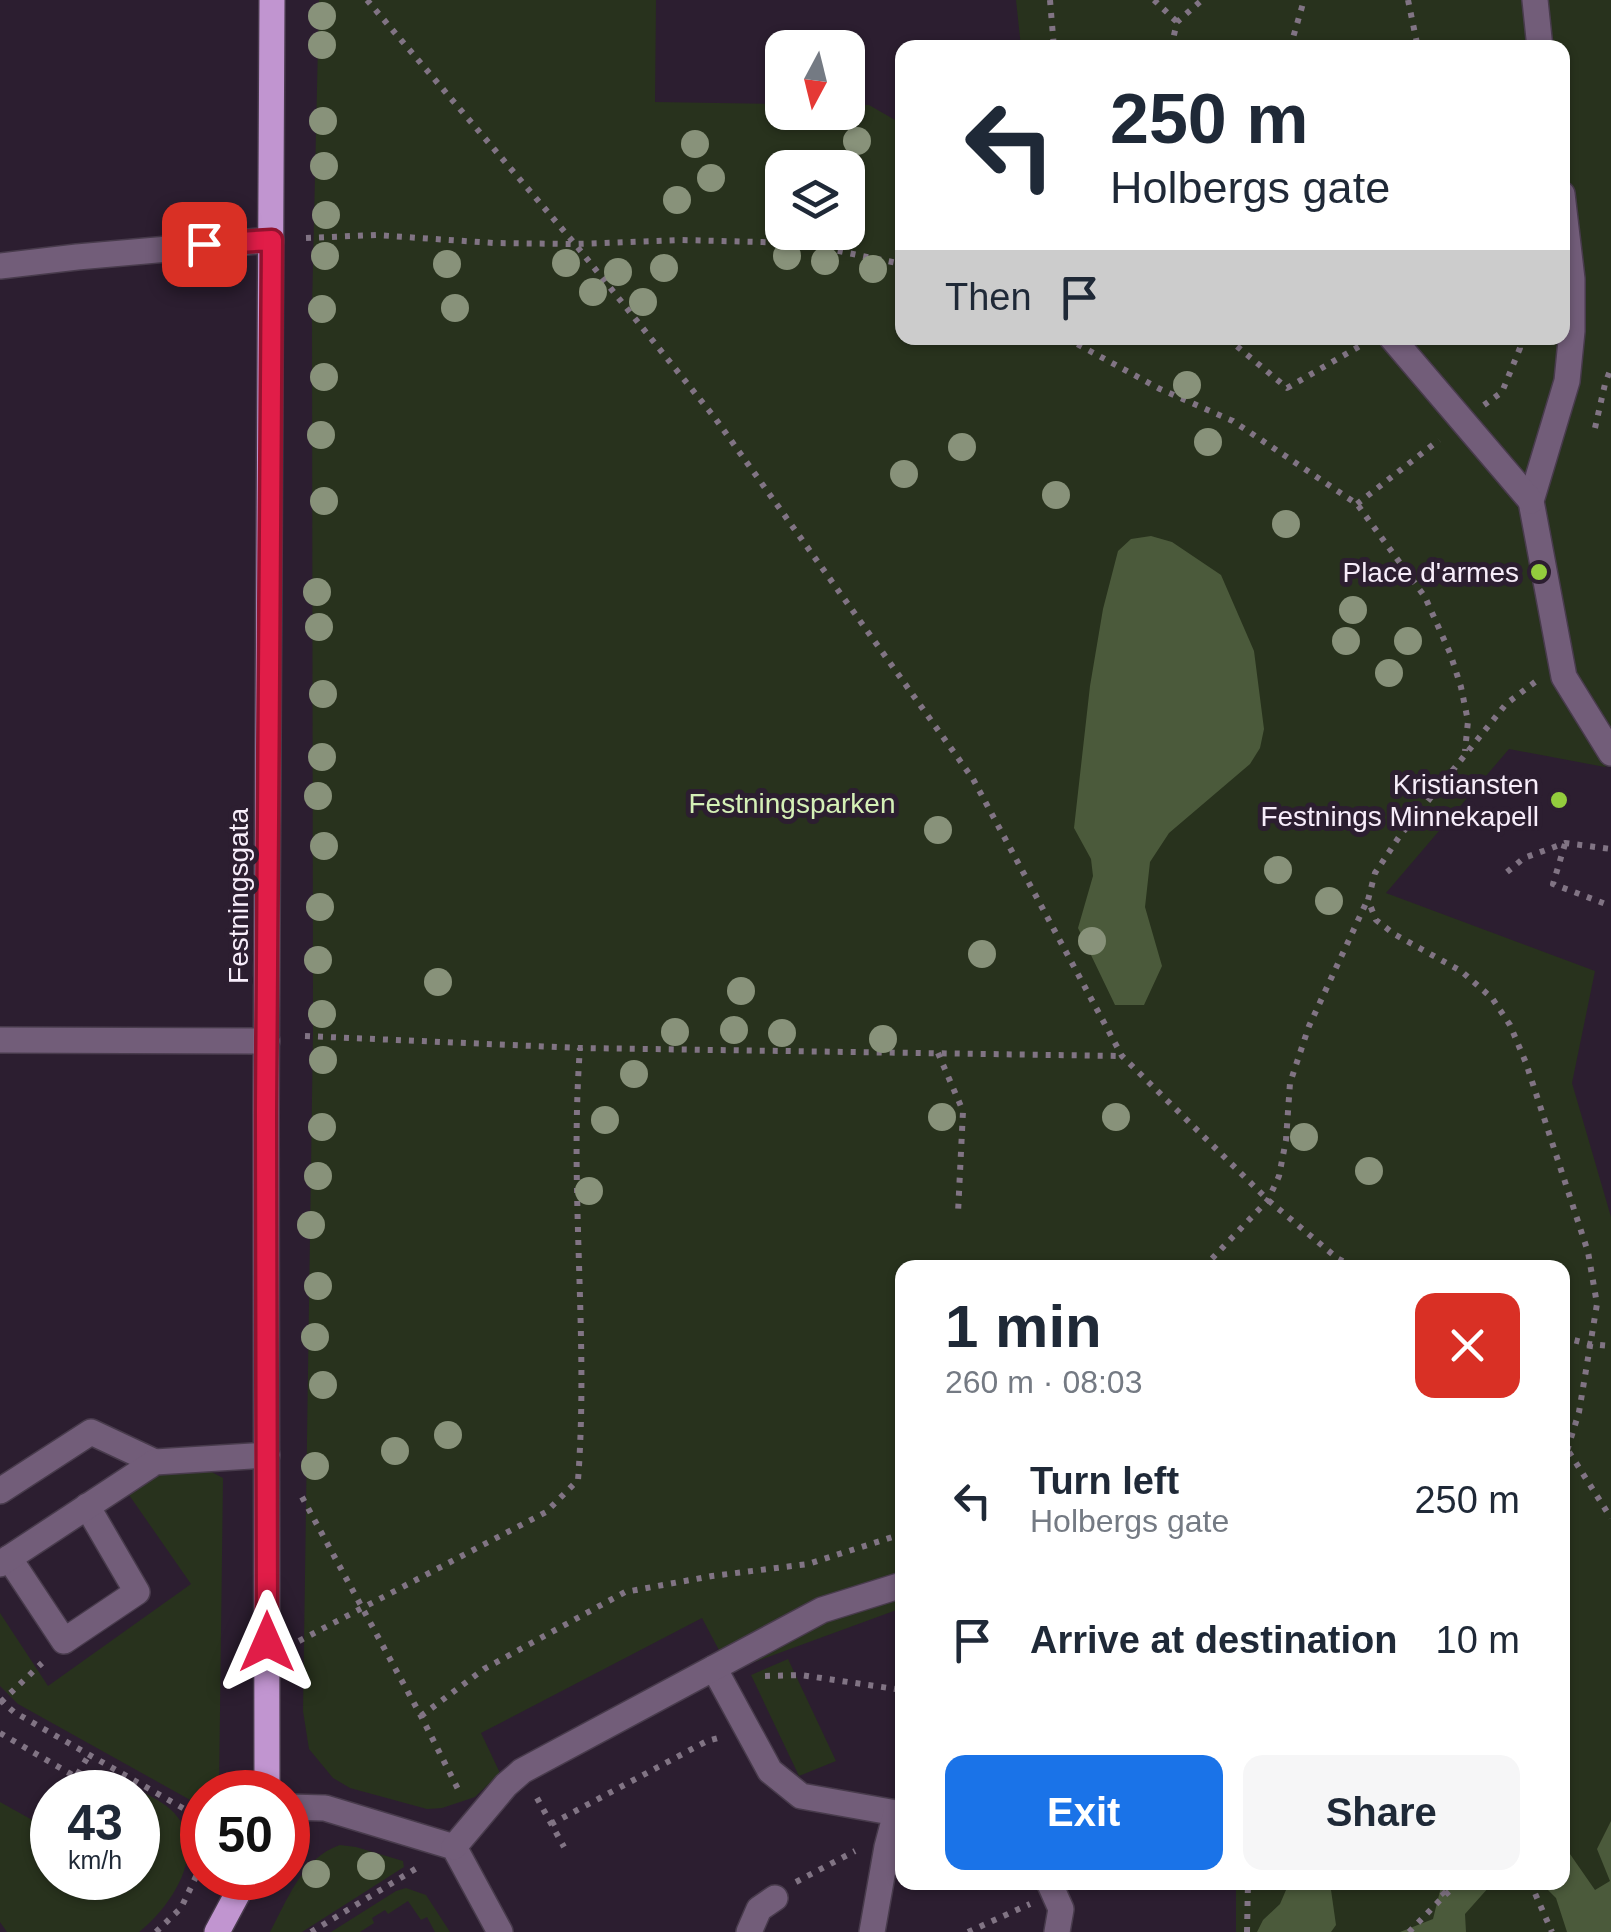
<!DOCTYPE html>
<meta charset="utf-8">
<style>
:root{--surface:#fff;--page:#f6f6f7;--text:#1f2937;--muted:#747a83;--accent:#1a73e8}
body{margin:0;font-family:Arial,sans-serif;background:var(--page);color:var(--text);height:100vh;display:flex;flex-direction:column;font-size:38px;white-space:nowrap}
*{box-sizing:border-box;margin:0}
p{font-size:32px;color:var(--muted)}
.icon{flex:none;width:55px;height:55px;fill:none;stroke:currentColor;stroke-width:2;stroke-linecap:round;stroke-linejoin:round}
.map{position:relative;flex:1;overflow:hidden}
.sheet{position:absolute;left:895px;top:1260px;width:675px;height:630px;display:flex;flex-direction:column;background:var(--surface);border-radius:20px;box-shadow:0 2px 8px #0004}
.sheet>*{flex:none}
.hud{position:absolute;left:895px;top:40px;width:675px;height:305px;border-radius:20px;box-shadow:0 2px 8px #0004;background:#fff;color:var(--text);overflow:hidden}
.needle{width:65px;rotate:187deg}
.fabs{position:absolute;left:765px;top:30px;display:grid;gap:20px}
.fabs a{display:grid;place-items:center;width:100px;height:100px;border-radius:20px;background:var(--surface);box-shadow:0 2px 8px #0004;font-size:50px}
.speed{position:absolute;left:30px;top:1770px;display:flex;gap:20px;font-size:50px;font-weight:700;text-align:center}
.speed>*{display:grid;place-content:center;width:130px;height:130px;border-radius:50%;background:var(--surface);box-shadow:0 2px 8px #0004;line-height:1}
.speed small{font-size:25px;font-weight:400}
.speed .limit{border:15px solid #d22;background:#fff;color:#111}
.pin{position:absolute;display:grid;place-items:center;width:85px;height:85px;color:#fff;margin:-42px;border-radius:20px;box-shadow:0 5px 15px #0006}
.me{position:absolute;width:110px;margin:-55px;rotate:0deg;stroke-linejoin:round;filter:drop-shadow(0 0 8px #0008)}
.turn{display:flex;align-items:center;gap:35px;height:210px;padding:0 50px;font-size:45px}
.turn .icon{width:130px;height:130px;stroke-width:2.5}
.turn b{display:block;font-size:70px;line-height:85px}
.then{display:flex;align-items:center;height:95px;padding:0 50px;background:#0003;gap:20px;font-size:38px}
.round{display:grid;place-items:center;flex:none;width:105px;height:105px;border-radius:20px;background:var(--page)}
.summary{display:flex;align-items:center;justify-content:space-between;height:170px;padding:0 50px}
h1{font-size:60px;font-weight:600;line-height:75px}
.action{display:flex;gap:20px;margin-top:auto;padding:20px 50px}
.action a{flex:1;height:115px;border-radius:20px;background:var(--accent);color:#fff;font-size:40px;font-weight:600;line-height:115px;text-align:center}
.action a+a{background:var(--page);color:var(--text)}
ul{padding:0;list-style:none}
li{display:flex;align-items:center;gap:30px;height:140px;padding:0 50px}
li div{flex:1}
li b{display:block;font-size:38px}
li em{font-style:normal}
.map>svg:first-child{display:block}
</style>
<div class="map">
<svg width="1611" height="1932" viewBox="0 0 1611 1932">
<rect width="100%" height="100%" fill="#2c1e30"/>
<!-- green -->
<g fill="#28321d" fill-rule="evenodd">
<path d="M 319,0 L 656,0 L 655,102 L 782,104 L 782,112 L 848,112 L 848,105 L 869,105 L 902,124 L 902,338 L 1562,338 L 1562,48 L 1021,47 L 1016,0 L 1611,0 L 1611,761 L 1605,767 L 1509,749 L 1386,893 L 1595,971 L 1572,1083 L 1611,1217 L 1611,1932 L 1236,1932 L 1236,1883 L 1562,1882 L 1562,1268 L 902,1268 L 902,1608 L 730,1671 L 702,1618 L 481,1733 L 500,1773 L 475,1797 L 442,1808 L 427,1809 L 350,1788 L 333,1778 L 309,1749 L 303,1711 L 313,1031 L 312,308 ZM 782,168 L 848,168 L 848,232 L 782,232 Z"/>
<path d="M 204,1468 L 223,1478 L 219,1790 L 217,1792 L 202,1792 L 201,1806 L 18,1704 L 0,1686 L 0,1613 L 48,1686 L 191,1584 L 127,1492 L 158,1474 Z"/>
<path d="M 788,1659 L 836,1761 L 799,1776 L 751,1675 Z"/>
<path d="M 100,1771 C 118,1780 157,1797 170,1809 C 212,1846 172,1906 139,1932 L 7,1932 L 0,1922 L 0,1802 L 52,1831 L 52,1878 L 138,1878 L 138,1792 L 88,1792 Z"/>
<path d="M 340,1845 L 356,1847 L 403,1861 L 404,1867 L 302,1932 L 270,1932 C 288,1899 302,1858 340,1845 Z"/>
<path d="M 406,1888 L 426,1895 L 450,1932 L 435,1932 L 427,1917 L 421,1920 L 408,1901 L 388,1914 L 385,1910 L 372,1918 L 374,1923 L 360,1932 L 331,1932 L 396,1891 Z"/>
</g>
<!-- forest -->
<g fill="#4b5a3b">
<path d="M 1151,536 L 1172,542 L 1221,575 L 1254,651 L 1264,729 L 1260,748 L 1250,764 L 1169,833 L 1150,862 L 1145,907 L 1162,966 L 1144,1005 L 1115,1005 L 1078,928 L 1093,876 L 1091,859 L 1074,828 L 1090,686 L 1103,609 L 1118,551 L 1131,539 Z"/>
<path d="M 1611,1821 L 1611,1932 L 1567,1932 L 1556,1898 L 1541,1883 L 1562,1882 L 1563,1844 L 1595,1890 L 1610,1881 L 1597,1849 Z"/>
<path d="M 1289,1883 L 1330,1883 L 1336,1925 L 1331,1932 L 1257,1932 L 1263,1920 L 1280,1904 Z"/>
<path d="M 1442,1883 L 1489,1883 L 1489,1887 L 1465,1914 L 1466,1932 L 1400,1932 L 1433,1919 Z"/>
</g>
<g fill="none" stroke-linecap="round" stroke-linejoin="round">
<defs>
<g id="minor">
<path d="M 1535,0 L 1540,48"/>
<path d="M 1562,194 L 1572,279 L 1572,331 L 1567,381 L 1531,501 L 1564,677 L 1611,753"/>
<path d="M 0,266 L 77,257 L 271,240"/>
<path d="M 1392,338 L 1531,501"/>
<path d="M 0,1040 L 267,1041"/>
<path d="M 0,1491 L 91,1432 L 155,1462"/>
<path d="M 9,1558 L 64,1641 L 137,1592 L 87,1506"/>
<path d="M 0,1564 L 155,1462 L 267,1455"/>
<path d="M 714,1668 L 770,1771 L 801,1796 L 902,1814"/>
<path d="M 288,1807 L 325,1808 L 454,1847 L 500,1932"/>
<path d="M 454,1847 L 506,1785 L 522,1771 L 822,1610 L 902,1585"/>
<path d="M 1049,1882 L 1061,1909 L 1057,1932"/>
<path d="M 749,1932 L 759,1909 L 775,1898"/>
<path d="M 872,1932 L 887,1847 L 896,1813"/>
</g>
<g id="major">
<path d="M 267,1792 L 266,1111 L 272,0"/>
<path d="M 217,1932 L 246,1878"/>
</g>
</defs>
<!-- minor casing -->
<use href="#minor" stroke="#483b4c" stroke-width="28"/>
<!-- major casing -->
<use href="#major" stroke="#483b4c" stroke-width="28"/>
<!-- path -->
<g stroke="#817484" stroke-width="6" stroke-dasharray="5 8" stroke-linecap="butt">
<path d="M 367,0 L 575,244 L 715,418 L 973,779 L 1122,1056 L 1268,1200 L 1337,1258 L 1355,1268"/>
<path d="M 1050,0 L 1054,48"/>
<path d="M 1154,0 L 1177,22"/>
<path d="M 1408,0 L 1418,48"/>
<path d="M 1171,48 L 1177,22 L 1202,0"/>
<path d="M 1290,48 L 1304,0"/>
<path d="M 306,238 L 376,235 L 494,243 L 575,244 L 682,240 L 799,243 L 902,264"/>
<path d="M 1066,338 L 1160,389 L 1233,421 L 1357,504 L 1425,597 L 1450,653 L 1461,687 L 1468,721 L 1465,751"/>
<path d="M 1227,338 L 1287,388 L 1365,343"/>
<path d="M 1484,405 L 1502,392 L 1520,348 L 1520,338"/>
<path d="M 1595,428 L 1605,384 L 1611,368"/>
<path d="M 1357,504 L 1439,440"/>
<path d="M 1535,682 L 1506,704 L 1399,837 L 1375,873 L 1368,900 L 1376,920 L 1394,934 L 1461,971 L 1492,998 L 1510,1025 L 1526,1063 L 1588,1252 L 1597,1304 L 1579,1412 L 1562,1467"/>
<path d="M 1565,844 L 1553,884 L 1611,906"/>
<path d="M 1507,872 L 1524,858 L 1565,843 L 1611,849"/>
<path d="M 305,1036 L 580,1048 L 1121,1056"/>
<path d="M 938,1053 L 963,1111 L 958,1213"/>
<path d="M 1203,1268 L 1268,1200 L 1279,1176 L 1286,1140 L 1290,1083 L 1309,1026 L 1367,901"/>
<path d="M 1562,1337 L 1589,1344 L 1611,1346"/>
<path d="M 1569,1452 L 1611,1518"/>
<path d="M 302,1497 L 421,1716 L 461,1795"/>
<path d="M 299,1641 L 546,1512 L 578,1480 C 589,1337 569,1192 580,1048"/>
<path d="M 765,1676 L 801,1675 L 902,1690"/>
<path d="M 0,1700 L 14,1712 L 202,1819"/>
<path d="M 1,1702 L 42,1663"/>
<path d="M 421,1716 L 484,1669 L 625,1592 L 712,1576 L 808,1564 L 902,1534"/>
<path d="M 0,1733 L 76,1777 L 90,1753"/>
<path d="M 537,1798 L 564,1847"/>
<path d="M 551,1824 L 707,1741 L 718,1738"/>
<path d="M 796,1882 L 855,1851"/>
<path d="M 1433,1882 L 1445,1895"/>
<path d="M 1530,1882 L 1552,1932"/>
<path d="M 156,1932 L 181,1908 L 202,1864"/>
<path d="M 311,1932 L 417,1868"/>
<path d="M 968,1932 L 1030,1904"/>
<path d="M 1247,1932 L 1248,1882"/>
<path d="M 1409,1932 L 1445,1895 L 1460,1882"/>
</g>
<!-- minor -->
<use href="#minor" stroke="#725d79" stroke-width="25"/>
<!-- major -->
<use href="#major" stroke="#c195d0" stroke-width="25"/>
</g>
<!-- trees -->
<g fill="#88927a">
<circle cx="322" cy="16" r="14"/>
<circle cx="322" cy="45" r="14"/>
<circle cx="323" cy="121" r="14"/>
<circle cx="857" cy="141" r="14"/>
<circle cx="695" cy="144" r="14"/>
<circle cx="324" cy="166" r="14"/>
<circle cx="711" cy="178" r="14"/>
<circle cx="677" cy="200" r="14"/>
<circle cx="326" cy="215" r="14"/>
<circle cx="325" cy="256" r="14"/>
<circle cx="787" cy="256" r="14"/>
<circle cx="825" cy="261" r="14"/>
<circle cx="566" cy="263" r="14"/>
<circle cx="447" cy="264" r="14"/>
<circle cx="664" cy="268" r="14"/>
<circle cx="873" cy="269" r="14"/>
<circle cx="618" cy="272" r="14"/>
<circle cx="593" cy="292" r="14"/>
<circle cx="643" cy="302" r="14"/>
<circle cx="455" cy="308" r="14"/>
<circle cx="322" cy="309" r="14"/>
<circle cx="324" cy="377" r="14"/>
<circle cx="1187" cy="385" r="14"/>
<circle cx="321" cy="435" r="14"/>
<circle cx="1208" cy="442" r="14"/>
<circle cx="962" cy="447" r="14"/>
<circle cx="904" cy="474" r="14"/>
<circle cx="1056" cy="495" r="14"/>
<circle cx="324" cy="501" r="14"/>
<circle cx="1286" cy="524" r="14"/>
<circle cx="317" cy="592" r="14"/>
<circle cx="1353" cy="610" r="14"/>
<circle cx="319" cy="627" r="14"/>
<circle cx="1346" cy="641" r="14"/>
<circle cx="1408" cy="641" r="14"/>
<circle cx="1389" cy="673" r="14"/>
<circle cx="323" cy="694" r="14"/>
<circle cx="322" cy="757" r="14"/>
<circle cx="318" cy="796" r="14"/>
<circle cx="938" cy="830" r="14"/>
<circle cx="324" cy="846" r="14"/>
<circle cx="1278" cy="870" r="14"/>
<circle cx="1329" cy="901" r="14"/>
<circle cx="320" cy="907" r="14"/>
<circle cx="1092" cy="941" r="14"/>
<circle cx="982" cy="954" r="14"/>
<circle cx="318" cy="960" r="14"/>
<circle cx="438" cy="982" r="14"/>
<circle cx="741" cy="991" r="14"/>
<circle cx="322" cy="1014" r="14"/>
<circle cx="734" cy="1030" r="14"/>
<circle cx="675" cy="1032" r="14"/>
<circle cx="782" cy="1033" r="14"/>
<circle cx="883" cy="1039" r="14"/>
<circle cx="323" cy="1060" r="14"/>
<circle cx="634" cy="1074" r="14"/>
<circle cx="942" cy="1117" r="14"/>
<circle cx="1116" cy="1117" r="14"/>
<circle cx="605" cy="1120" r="14"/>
<circle cx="322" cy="1127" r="14"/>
<circle cx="1304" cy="1137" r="14"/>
<circle cx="1369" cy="1171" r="14"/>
<circle cx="318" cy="1176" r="14"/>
<circle cx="589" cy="1191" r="14"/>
<circle cx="311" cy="1225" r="14"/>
<circle cx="318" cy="1286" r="14"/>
<circle cx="315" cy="1337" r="14"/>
<circle cx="323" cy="1385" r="14"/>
<circle cx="448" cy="1435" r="14"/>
<circle cx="395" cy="1451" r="14"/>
<circle cx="315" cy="1466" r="14"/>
<circle cx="371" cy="1866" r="14"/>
<circle cx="316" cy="1874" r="14"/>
</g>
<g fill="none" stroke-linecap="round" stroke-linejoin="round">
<defs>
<path id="route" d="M 204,244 L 272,240 L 266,1111 L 267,1642"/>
</defs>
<!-- route casing -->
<use href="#route" stroke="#92132f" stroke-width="25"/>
<!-- route -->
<use href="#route" stroke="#e11d48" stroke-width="18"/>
</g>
<!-- markers -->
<g fill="#93cc3d" stroke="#2c1e30" stroke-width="4">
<circle cx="1539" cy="572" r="10"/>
<circle cx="1559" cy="800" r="10"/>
</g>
<g text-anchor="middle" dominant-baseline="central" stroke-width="10" stroke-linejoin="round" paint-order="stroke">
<!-- poi labels -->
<g font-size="28" fill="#f7edfa" stroke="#2c1e30" text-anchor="end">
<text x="1519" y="572">Place d'armes</text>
<text x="1539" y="784">Kristiansten<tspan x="1539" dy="32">Festnings Minnekapell</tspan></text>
</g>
<!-- park labels -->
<g font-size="28" fill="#d4f0b6" stroke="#2c1e30">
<text x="792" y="803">Festningsparken</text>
</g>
<!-- street labels -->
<g font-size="28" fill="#f7edfa" stroke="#2c1e30">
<text transform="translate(238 896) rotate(-90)">Festningsgata</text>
</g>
</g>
</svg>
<div class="fabs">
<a><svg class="needle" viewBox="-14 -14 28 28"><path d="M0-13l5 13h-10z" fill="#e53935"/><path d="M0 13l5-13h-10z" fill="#747a83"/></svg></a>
<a><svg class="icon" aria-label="layers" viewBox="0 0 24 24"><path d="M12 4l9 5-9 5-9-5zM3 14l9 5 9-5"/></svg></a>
</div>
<div class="speed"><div>43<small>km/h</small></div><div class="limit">50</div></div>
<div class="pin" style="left:204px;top:244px;background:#d93025"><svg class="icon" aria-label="arrive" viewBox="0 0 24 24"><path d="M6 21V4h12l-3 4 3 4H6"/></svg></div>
<svg class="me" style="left:267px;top:1642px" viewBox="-20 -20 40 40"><path d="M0-17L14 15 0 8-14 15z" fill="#e11d48" stroke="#fff" stroke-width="4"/></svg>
<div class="hud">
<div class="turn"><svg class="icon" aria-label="left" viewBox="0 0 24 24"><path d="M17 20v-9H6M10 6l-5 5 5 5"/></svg><div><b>250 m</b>Holbergs gate</div></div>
<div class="then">Then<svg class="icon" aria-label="arrive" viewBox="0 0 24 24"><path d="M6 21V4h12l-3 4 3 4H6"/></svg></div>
</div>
<section class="sheet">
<div class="summary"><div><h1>1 min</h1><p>260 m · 08:03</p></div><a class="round" style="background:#d93025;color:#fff"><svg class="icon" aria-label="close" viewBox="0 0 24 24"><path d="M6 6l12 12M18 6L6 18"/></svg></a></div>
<ul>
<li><svg class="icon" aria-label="left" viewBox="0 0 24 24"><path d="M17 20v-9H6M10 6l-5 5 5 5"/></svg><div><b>Turn left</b><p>Holbergs gate</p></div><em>250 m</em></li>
<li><svg class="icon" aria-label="arrive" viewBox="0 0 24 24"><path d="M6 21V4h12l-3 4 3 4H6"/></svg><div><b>Arrive at destination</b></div><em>10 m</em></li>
</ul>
<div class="action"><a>Exit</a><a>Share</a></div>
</section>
</div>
